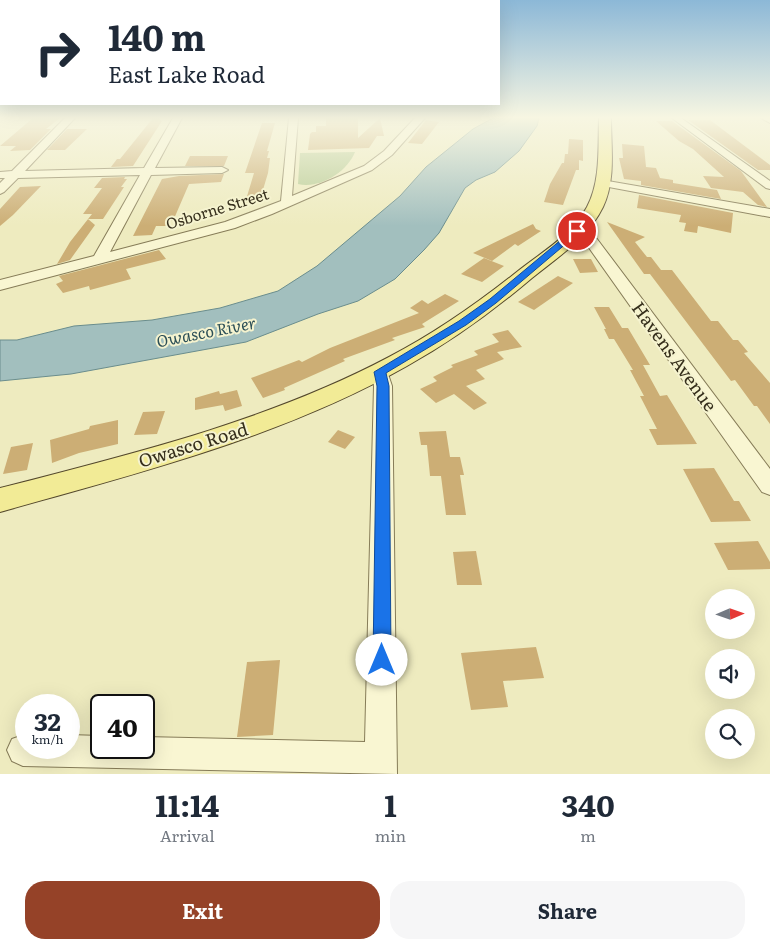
<!DOCTYPE html>
<style>
:root{--surface:#fff;--page:#f6f6f7;--text:#1f2937;--muted:#747a83;--accent:#954228}
body{margin:0;font-family:Literata,serif;background:var(--page);color:var(--text);height:100vh;display:flex;flex-direction:column;font-size:19px;white-space:nowrap}
*{box-sizing:border-box;margin:0}
p{font-size:16px;color:var(--muted)}
.icon{flex:none;width:28px;height:28px;fill:none;stroke:currentColor;stroke-width:2;stroke-linecap:round;stroke-linejoin:round}
.map{position:relative;height:774px;overflow:hidden}
.sheet{display:flex;flex-direction:column;background:var(--surface);flex:1}
.sheet>*{flex:none}
.top-card{position:absolute;left:0px;top:0px;width:500px;height:105px;box-shadow:0 5px 20px #0002;background:#fff;color:var(--text);overflow:hidden}
.needle{width:32px;rotate:88deg}
.buttons{position:absolute;left:705px;top:589px;display:grid;gap:10px}
.buttons a{display:grid;place-items:center;width:50px;height:50px;border-radius:50%;background:var(--surface);box-shadow:0 5px 20px #0002;font-size:25px}
.speed{position:absolute;left:15px;top:694px;display:flex;gap:10px;font-size:25px;font-weight:700;text-align:center}
.speed>*{display:grid;place-content:center;width:65px;height:65px;border-radius:50%;background:var(--surface);box-shadow:0 5px 20px #0002;line-height:1}
.speed small{font-size:12px;font-weight:400}
.speed .limit{border:2px solid #111;border-radius:8px;background:#fff;color:#111}
.pin{position:absolute;display:grid;place-items:center;width:42px;height:42px;color:#fff;margin:-21px;border:2px solid #fff;border-radius:50%;box-shadow:0 1px 5px #0007}
.me{position:absolute;width:55px;margin:-28px;rotate:0deg;stroke-linejoin:round;filter:drop-shadow(0 0 4px #0008)}
.turn{display:flex;align-items:center;gap:18px;height:105px;padding:0 25px;font-size:22px}
.turn .icon{width:65px;height:65px;stroke-width:2.5}
.turn b{display:block;font-size:35px;line-height:42px}
.eta{display:flex;justify-content:space-evenly;align-items:center;height:85px;text-align:center}
.eta b{font-size:30px;font-weight:700;line-height:35px}
.primary-button{display:flex;gap:10px;margin-top:auto;padding:10px 25px}
.primary-button a{flex:1;height:58px;border-radius:20px;background:var(--accent);color:#fff;font-size:20px;font-weight:700;line-height:58px;text-align:center}
.primary-button a+a{background:var(--page);color:var(--text)}
.map>svg:first-child{display:block}
</style>
<div class="map">
<svg width="770" height="774" viewBox="0 0 770 774">
<rect width="100%" height="100%" fill="#eeebbf"/>
<!-- green -->
<path fill="#b7cb94" d="M 355,152 C 347,172 320,189 298,184 L 300,153 Z"/>
<!-- water -->
<path fill="#a2bfbe" stroke="#6a8d8d" d="M 493,118 L 539,118 L 537,126 L 519,151 L 495,172 L 476,180 L 465,188 L 439,233 L 424,250 L 395,279 L 358,301 L 318,314 L 246,342 L 71,374 L 0,381 L 0,340 L 17,340 L 74,326 L 152,320 L 220,308 L 278,291 L 317,266 L 400,196 L 426,167 L 473,129 Z"/>
<!-- building -->
<g fill="#ccae75">
<path d="M 33,118 L 60,118 L 46,129 L 51,129 L 30,150 L 10,151 L 16,146 L 0,146 Z"/>
<path d="M 153,118 L 158,118 L 162,121 L 133,166 L 111,167 L 117,159 L 120,159 Z"/>
<path d="M 326,118 L 358,118 L 358,138 L 380,118 L 384,136 L 377,136 L 369,148 L 308,150 L 310,134 L 312,132 L 316,132 L 316,126 L 326,126 Z"/>
<path d="M 426,120 L 439,122 L 422,144 L 408,143 Z"/>
<path d="M 688,120 L 710,120 L 770,165 L 770,170 L 758,170 Z"/>
<path d="M 656,121 L 672,121 L 741,171 L 767,207 L 758,205 L 743,192 L 711,188 L 703,176 L 724,177 L 693,149 L 679,141 Z"/>
<path d="M 262,123 L 275,123 L 267,151 L 269,151 L 267,158 L 270,158 L 268,173 L 259,203 L 245,203 L 254,173 L 245,173 Z"/>
<path d="M 67,129 L 87,129 L 65,150 L 47,150 Z"/>
<path d="M 569,139 L 583,140 L 583,161 L 579,160 L 579,170 L 576,170 L 563,205 L 544,202 L 550,184 L 562,163 L 564,163 L 565,154 L 568,154 Z"/>
<path d="M 622,144 L 644,146 L 646,167 L 656,168 L 660,178 L 673,180 L 673,183 L 717,190 L 721,199 L 641,185 L 641,181 L 624,179 L 619,158 L 623,158 Z"/>
<path d="M 190,156 L 228,156 L 224,166 L 185,166 Z"/>
<path d="M 224,174 L 221,182 L 189,184 L 173,221 L 169,221 L 166,226 L 156,226 L 152,235 L 133,236 L 162,179 L 179,176 Z"/>
<path d="M 125,177 L 124,179 L 127,179 L 121,187 L 124,187 L 103,219 L 88,219 L 95,225 L 70,260 L 57,264 L 70,242 L 92,214 L 83,214 L 102,188 L 94,188 L 102,178 Z"/>
<path d="M 41,186 L 13,215 L 0,226 L 0,209 L 20,187 Z"/>
<path d="M 639,195 L 733,213 L 731,233 L 698,226 L 697,233 L 684,231 L 686,223 L 679,222 L 681,215 L 637,208 Z"/>
<path d="M 607,222 L 645,237 L 635,242 L 647,257 L 651,257 L 661,270 L 672,270 L 711,321 L 718,321 L 733,340 L 738,340 L 748,352 L 744,353 L 770,383 L 770,424 L 757,406 L 754,406 L 735,380 L 731,381 L 650,274 L 644,274 Z"/>
<path d="M 533,224 L 536,229 L 541,231 L 518,246 L 515,244 L 492,261 L 473,253 Z"/>
<path d="M 159,250 L 166,259 L 126,269 L 131,279 L 90,290 L 89,286 L 63,293 L 56,284 L 63,281 L 59,276 Z"/>
<path d="M 484,258 L 504,266 L 482,282 L 461,274 Z"/>
<path d="M 573,259 L 591,259 L 598,272 L 580,273 Z"/>
<path d="M 558,276 L 573,283 L 534,310 L 518,302 Z"/>
<path d="M 445,294 L 459,301 L 422,324 L 425,327 L 392,338 L 395,340 L 343,359 L 345,361 L 284,388 L 285,390 L 263,398 L 251,378 L 299,360 L 302,362 L 330,348 L 419,313 L 410,308 L 422,300 L 428,304 Z"/>
<path d="M 594,307 L 609,307 L 622,328 L 628,328 L 650,365 L 643,365 L 660,396 L 667,395 L 697,444 L 657,445 L 649,429 L 657,429 L 640,396 L 644,396 L 630,370 L 633,370 L 614,339 L 609,339 L 604,329 L 606,329 Z"/>
<path d="M 508,330 L 522,347 L 497,352 L 504,359 L 476,370 L 485,379 L 466,386 L 487,403 L 474,410 L 454,394 L 436,403 L 420,389 L 437,381 L 433,377 L 453,367 L 451,365 L 478,355 L 474,351 L 499,342 L 492,334 Z"/>
<path d="M 237,390 L 242,406 L 225,411 L 223,405 L 195,410 L 195,398 L 219,391 L 220,394 Z"/>
<path d="M 165,411 L 157,434 L 134,435 L 143,412 Z"/>
<path d="M 118,420 L 118,444 L 79,453 L 52,463 L 50,440 L 89,429 L 90,426 Z"/>
<path d="M 338,430 L 355,437 L 345,449 L 328,442 Z"/>
<path d="M 446,431 L 450,457 L 460,457 L 464,475 L 460,475 L 466,515 L 446,515 L 441,476 L 430,476 L 427,445 L 421,445 L 419,432 Z"/>
<path d="M 33,443 L 27,470 L 3,474 L 11,447 Z"/>
<path d="M 714,468 L 734,501 L 739,501 L 751,521 L 711,522 L 683,469 Z"/>
<path d="M 758,541 L 770,562 L 770,569 L 728,570 L 714,543 Z"/>
<path d="M 476,551 L 482,585 L 457,585 L 453,552 Z"/>
<path d="M 536,647 L 544,678 L 503,681 L 508,707 L 471,710 L 461,653 Z"/>
<path d="M 280,660 L 273,735 L 237,737 L 247,662 Z"/>
</g>
<g fill="none" stroke-linecap="round" stroke-linejoin="round">
<defs>
<g id="minor">
<path d="M 65,118 L 75,118 L 25,171 L 144,168 L 173,118 L 182,118 L 155,168 L 222,167 L 228,170 L 222,173 L 151,175 L 110,252 L 225,222 L 281,201 L 289,118 L 298,118 L 292,196 L 364,166 L 384,151 L 415,118 L 425,118 L 392,155 L 372,170 L 272,214 L 235,228 L 0,290 L 0,280 L 94,256 L 140,175 L 18,178 L 4,192 L 0,194 L 0,183 L 5,178 L 0,178 L 0,172 L 12,171 Z"/>
<path d="M 672,118 L 681,118 L 770,181 L 770,189 L 766,188 Z"/>
<path d="M 761,118 L 770,118 L 770,123 Z"/>
<path d="M 602,180 L 770,209 L 770,217 L 598,185 L 596,183 L 598,181 Z"/>
<path d="M 575,229 L 597,239 L 770,469 L 770,495 L 762,492 L 587,245 L 568,233 Z"/>
<path d="M 380,366 L 386,368 L 392,386 L 397,774 L 23,766 L 12,761 L 7,750 L 12,739 L 26,734 L 26,748 L 69,748 L 69,735 L 101,736 L 101,748 L 144,748 L 144,737 L 365,742 L 374,386 L 371,372 L 374,368 Z"/>
</g>
<path id="major" d="M 599,118 L 611,118 C 611,147 616,180 603,207 C 588,238 558,257 532,278 C 493,311 452,341 407,366 C 282,437 138,473 0,512 L 0,488 C 132,454 268,421 389,357 C 435,333 478,303 518,271 C 542,252 572,235 587,207 C 601,181 598,147 599,118 Z"/>
</defs>
<!-- minor casing -->
<use href="#minor" stroke="#867c58" stroke-width="2"/>
<!-- major casing -->
<use href="#major" stroke="#54482c" stroke-width="2"/>
<!-- minor -->
<use href="#minor" fill="#f9f6d2" fill-rule="evenodd"/>
<!-- major -->
<use href="#major" fill="#f2eb96" fill-rule="evenodd"/>
</g>
<!-- sky -->
<linearGradient id="sky" x2="0" y2="1"><stop stop-color="#8cb8d7"/><stop offset="0.52" stop-color="#f7f6e2"/><stop offset="1" stop-color="#f7f6e2" stop-opacity="0"/></linearGradient>
<rect width="770" height="226" fill="url(#sky)"/>
<!-- route -->
<path fill="#1a73e8" stroke="#114b97" d="M 574,229 L 581,231 L 496,303 L 466,325 L 386,373 L 389,386 L 391,660 L 388,666 L 382,669 L 376,666 L 373,660 L 377,386 L 374,372 L 459,321 L 490,299 Z"/>
<g text-anchor="middle" dominant-baseline="central" stroke-width="4" stroke-linejoin="round" paint-order="stroke">
<!-- far-street labels -->
<g font-size="15" fill="#362f1c" stroke="#f5f3cf">
<text transform="translate(217 208) rotate(-17)">Osborne Street</text>
</g>
<!-- far-water labels -->
<g font-size="16" font-style="italic" fill="#2b4e56" stroke="#f5f3cf">
<text transform="translate(206 331) rotate(-11)">Owasco River</text>
</g>
<!-- street labels -->
<g font-size="18" fill="#362f1c" stroke="#f5f3cf">
<text transform="translate(675 356) rotate(54)">Havens Avenue</text>
<text transform="translate(193 444) rotate(-17)">Owasco Road</text>
</g>
</g>
</svg>
<div class="buttons">
<a><svg class="needle" viewBox="-14 -14 28 28"><path d="M0-13l5 13h-10z" fill="#e53935"/><path d="M0 13l5-13h-10z" fill="#747a83"/></svg></a>
<a><svg class="icon" aria-label="sound" viewBox="0 0 24 24"><path d="M4 9h4l5-4v14l-5-4H4zM17 9q2 3 0 6"/></svg></a>
<a><svg class="icon" aria-label="search" viewBox="0 0 24 24"><circle cx="10" cy="10" r="6"/><path d="M15 15l6 6"/></svg></a>
</div>
<div class="speed"><div>32<small>km/h</small></div><div class="limit">40</div></div>
<div class="pin" style="left:577px;top:231px;background:#d93025"><svg class="icon" aria-label="arrive" viewBox="0 0 24 24"><path d="M6 21V4h12l-3 4 3 4H6"/></svg></div>
<svg class="me" style="left:382px;top:660px" viewBox="-20 -20 40 40"><circle r="19" fill="#fff"/><path d="M0-13L10 11 0 6-10 11z" fill="#1a73e8"/></svg>
<div class="top-card">
<div class="turn"><svg class="icon" aria-label="right" viewBox="0 0 24 24"><path d="M7 20v-9h11M14 6l5 5-5 5"/></svg><div><b>140 m</b>East Lake Road</div></div>
</div>
</div>
<section class="sheet">
<div class="eta">
<div><b>11:14</b><p>Arrival</p></div>
<div><b>1</b><p>min</p></div>
<div><b>340</b><p>m</p></div>
</div>
<div class="primary-button"><a>Exit</a><a>Share</a></div>
</section>
